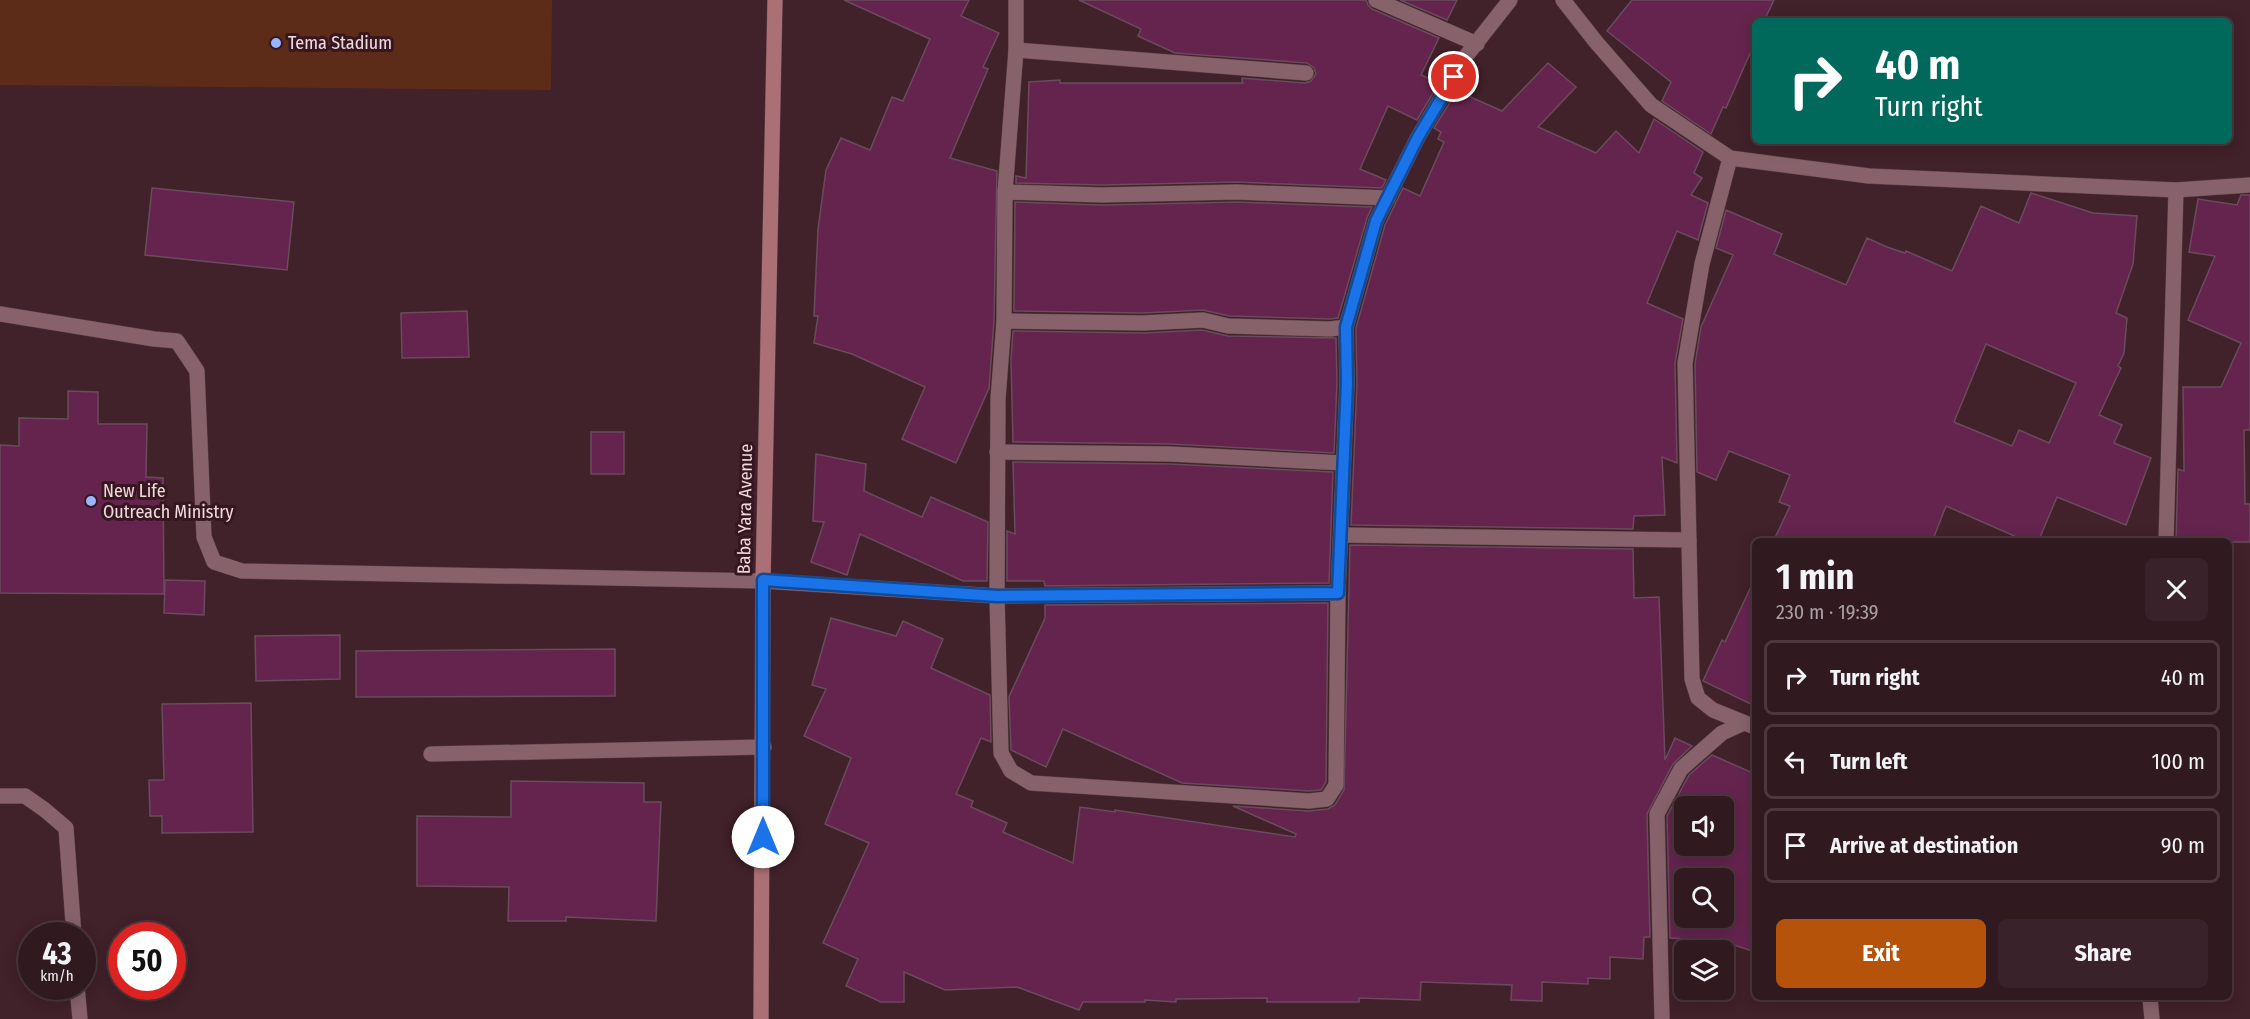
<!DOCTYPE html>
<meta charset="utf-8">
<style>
:root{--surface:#311920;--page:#392229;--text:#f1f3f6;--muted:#a8a0a5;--line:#4c383e;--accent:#b45309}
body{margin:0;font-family:"Fira Sans Condensed",sans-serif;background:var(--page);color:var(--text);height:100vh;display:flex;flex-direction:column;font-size:22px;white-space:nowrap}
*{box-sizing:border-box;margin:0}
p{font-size:20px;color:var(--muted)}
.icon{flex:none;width:33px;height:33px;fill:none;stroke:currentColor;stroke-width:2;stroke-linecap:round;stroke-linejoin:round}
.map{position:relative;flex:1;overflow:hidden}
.details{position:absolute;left:1752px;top:538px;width:480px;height:462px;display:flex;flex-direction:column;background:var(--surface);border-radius:9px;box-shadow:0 3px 15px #0003,0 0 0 2px var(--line)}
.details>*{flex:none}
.top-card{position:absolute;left:1752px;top:18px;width:480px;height:126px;border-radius:9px;box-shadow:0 3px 15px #0003,0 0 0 2px var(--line);background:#00695c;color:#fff;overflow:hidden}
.controls{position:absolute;left:1674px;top:796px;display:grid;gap:12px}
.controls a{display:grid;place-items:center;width:60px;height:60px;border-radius:9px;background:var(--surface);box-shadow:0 3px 15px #0003,0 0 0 2px var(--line);font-size:30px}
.speed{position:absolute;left:18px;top:922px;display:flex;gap:12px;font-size:30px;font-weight:700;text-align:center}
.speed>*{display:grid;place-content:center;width:78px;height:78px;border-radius:50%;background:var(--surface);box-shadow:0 3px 15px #0003,0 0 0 2px var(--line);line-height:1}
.speed small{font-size:15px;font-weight:400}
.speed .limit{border:9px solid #d22;background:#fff;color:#111}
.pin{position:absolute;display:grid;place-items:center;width:51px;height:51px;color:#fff;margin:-26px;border:3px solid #fff;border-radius:50%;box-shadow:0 2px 6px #0007}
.me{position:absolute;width:66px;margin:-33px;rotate:0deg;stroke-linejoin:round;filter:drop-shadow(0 0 4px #0008)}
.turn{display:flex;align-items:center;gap:21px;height:126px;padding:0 24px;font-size:27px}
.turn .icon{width:78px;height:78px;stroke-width:2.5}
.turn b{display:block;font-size:42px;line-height:51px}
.round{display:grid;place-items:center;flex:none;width:63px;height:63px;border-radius:9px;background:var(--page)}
.headline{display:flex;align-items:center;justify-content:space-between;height:102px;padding:0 24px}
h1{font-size:36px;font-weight:700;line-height:45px}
.primary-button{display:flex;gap:12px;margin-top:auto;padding:12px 24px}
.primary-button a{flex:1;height:69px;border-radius:9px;background:var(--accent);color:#fff;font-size:24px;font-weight:700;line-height:69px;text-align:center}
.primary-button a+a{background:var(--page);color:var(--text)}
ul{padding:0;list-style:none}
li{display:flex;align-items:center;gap:18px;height:75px;margin:0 12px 9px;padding:0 12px;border:3px solid var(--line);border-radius:9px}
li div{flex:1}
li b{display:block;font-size:22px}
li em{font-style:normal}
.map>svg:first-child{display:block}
</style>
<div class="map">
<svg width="2250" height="1019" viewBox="0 0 2250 1019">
<rect width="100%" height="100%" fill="#41212a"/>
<!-- green -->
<path fill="#5d2c19" d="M 0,0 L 552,0 L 551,90 L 0,85 Z"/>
<!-- building -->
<g fill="#65244e" stroke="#6a4b5c" stroke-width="1.5" fill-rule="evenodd">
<path d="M 844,0 L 969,0 L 961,16 L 999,33 L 983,67 L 988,69 L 950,158 L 997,171 L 994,321 L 989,388 L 956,463 L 902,439 L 925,387 L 852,354 L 814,343 L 818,316 L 814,316 L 818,229 L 826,170 L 841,138 L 870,150 L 892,97 L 903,101 L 930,39 Z"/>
<path d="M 1079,0 L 1366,0 L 1368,5 L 1372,9 L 1439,38 L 1421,75 L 1439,83 L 1417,120 L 1388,106 L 1360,169 L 1386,180 L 1382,188 L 1236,182 L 1102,185 L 1016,183 L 1016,176 L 1026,178 L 1029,82 L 1060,80 L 1060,83 L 1244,83 L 1242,83 L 1242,78 L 1305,83 L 1311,81 L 1316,74 L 1314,68 L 1307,63 L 1175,53 L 1138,36 L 1141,29 Z"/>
<path d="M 1400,0 L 1457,0 L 1447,20 Z"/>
<path d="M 1632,0 L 1774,0 L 1764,21 L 1755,21 L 1755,42 L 1726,108 L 1723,107 L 1711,134 L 1662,101 L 1671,82 L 1607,31 Z"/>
<path d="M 1548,63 L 1576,87 L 1538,127 L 1596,153 L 1616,131 L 1639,153 L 1654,119 L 1703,152 L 1694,173 L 1702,178 L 1691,195 L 1708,203 L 1698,240 L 1677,231 L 1647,303 L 1683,319 L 1675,363 L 1677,463 L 1662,457 L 1665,515 L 1634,516 L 1633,529 L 1351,525 L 1357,383 L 1356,328 L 1385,225 L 1403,188 L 1420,196 L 1444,142 L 1438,139 L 1441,132 L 1434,128 L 1457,91 L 1502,111 Z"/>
<path d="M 152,188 L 294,202 L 287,270 L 145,255 Z"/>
<path d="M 2031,193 L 2093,213 L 2137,216 L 2133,264 L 2116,313 L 2127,318 L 2124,353 L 2118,366 L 2121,368 L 2099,415 L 2122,425 L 2114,443 L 2151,458 L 2126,525 L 2057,497 L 2038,542 L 2028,542 L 1946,506 L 1932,542 L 1773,542 L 1790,506 L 1779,502 L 1790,475 L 1729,451 L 1716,480 L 1697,472 L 1695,364 L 1701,327 L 1733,255 L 1716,248 L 1726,210 L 1782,234 L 1774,254 L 1846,285 L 1867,238 L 1887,247 L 1905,253 L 1906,251 L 1952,271 L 1981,206 L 2019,223 ZM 1986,344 L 2076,383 L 2049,443 L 2019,430 L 2012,446 L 1954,422 Z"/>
<path d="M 2241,195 L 2250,195 L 2250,430 L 2244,430 L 2245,504 L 2250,504 L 2250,542 L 2176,542 L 2178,469 L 2184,471 L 2183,387 L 2221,387 L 2241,343 L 2188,320 L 2215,256 L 2189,252 L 2198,199 L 2237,205 Z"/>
<path d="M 1015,202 L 1102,205 L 1236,202 L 1372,207 L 1367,218 L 1338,318 L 1330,319 L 1229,316 L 1203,310 L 1143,313 L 1014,311 Z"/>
<path d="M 467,311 L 469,357 L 402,358 L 401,313 Z"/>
<path d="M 1202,330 L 1228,336 L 1336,338 L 1337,383 L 1334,453 L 1170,444 L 1013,442 L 1011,360 L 1013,331 L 1143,333 Z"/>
<path d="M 68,391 L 98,392 L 98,424 L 147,424 L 146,477 L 163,478 L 164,594 L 0,593 L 0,445 L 19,446 L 19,418 L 68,419 Z"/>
<rect x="591" y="432" width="33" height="42"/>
<path d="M 816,454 L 866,464 L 864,491 L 922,517 L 931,497 L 988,522 L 987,581 L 963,581 L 860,534 L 847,575 L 811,562 L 824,522 L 813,521 Z"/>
<path d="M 1013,462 L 1170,464 L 1333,472 L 1329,583 L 1045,586 L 1044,581 L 1007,581 L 1007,531 L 1015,534 Z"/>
<path d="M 1350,545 L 1633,549 L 1634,598 L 1659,597 L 1665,760 L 1675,738 L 1692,746 L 1673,764 L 1647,814 L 1650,937 L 1644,937 L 1643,959 L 1610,957 L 1610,979 L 1588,978 L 1588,984 L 1542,982 L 1542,1001 L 1511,1000 L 1512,985 L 1421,982 L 1420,1000 L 1359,998 L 1359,1002 L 1267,1002 L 1267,998 L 1176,999 L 1176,1002 L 1145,1000 L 1145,1002 L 1083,1002 L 1079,1010 L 1017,987 L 945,990 L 904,972 L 904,1002 L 881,1002 L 846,986 L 858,959 L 823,943 L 869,843 L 825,824 L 851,758 L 804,736 L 826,689 L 812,685 L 831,618 L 896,636 L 903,621 L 943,639 L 931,668 L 990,695 L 991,742 L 981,738 L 956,794 L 973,801 L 971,807 L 1007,823 L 1003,832 L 1073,863 L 1080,807 L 1115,812 L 1115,810 L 1295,837 L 1296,834 L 1233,806 L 1308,811 L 1328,809 L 1335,805 L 1344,790 Z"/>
<path d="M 1755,578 L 1755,706 L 1703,681 L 1722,640 L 1725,642 Z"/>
<path d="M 165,580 L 205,581 L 204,615 L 164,613 Z"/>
<path d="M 1328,603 L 1326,782 L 1321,790 L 1309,791 L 1182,783 L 1063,729 L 1046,767 L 1011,750 L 1009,697 L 1045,618 L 1045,605 Z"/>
<path d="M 340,635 L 340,679 L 256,681 L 255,636 Z"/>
<path d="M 615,649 L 615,696 L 356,697 L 356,651 Z"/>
<path d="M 251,703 L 253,832 L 162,833 L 162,816 L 150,816 L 149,780 L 164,780 L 162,704 Z"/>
<path d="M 1712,755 L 1755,774 L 1755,952 L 1722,941 L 1670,938 L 1667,816 L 1689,775 ZM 1684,807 L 1724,807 L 1724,846 L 1684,846 ZM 1684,879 L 1724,879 L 1724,918 L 1684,918 Z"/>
<path d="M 511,781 L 644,783 L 644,802 L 661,802 L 656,921 L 566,917 L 566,921 L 508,921 L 509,887 L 417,886 L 417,816 L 511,817 Z"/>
</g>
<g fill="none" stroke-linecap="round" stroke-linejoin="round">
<defs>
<g id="service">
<path d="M 431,754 L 764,747"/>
<path d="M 0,796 L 25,796 L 45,810 L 66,828 L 74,936"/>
<path d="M 77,987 L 80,1019"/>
</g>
<g id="minor">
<path d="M 1016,0 L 1016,50 L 1005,192 L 1004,321 L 998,399 L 997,596 L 1001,753 L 1011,771 L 1031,783 L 1309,801 L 1327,799 L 1336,785 L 1338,593 L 1347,383 L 1346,327 L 1376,221 L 1418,137 L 1466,56 L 1510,0"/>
<path d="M 1376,0 L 1477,44"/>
<path d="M 1563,0 L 1596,42 L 1651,105 L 1730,158 L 1869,176 L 2176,190 L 2250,185"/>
<path d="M 1016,50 L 1306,73"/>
<path d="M 1730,158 L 1702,264 L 1685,363 L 1692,679 L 1698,698 L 1713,710 L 1755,727"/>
<path d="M 1005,192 L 1102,195 L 1236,192 L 1388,198"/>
<path d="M 0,314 L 154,339 L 177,341 L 197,371 L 204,537 L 214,562 L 242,571 L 763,581 L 997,596 L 1338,593"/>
<path d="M 1004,321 L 1143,323 L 1203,320 L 1228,326 L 1330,329 L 1346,327"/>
<path d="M 997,452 L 1170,454 L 1343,463"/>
<path d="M 1341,535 L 1689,540"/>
<path d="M 2166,542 L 2176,190"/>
<path d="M 2150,998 L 2152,1019"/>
<path d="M 1662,1019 L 1657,814 L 1681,769 L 1722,733 L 1744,723"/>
</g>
<path id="secondary" d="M 761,1019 L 763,581 L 775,0"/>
</defs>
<!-- service casing -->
<use href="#service" stroke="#5b3f47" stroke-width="16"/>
<!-- minor casing -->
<use href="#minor" stroke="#5b3f47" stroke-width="16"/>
<!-- secondary casing -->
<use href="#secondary" stroke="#5b3f47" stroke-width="16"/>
<!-- service -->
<use href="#service" stroke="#87626b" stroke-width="15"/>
<!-- minor -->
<use href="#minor" stroke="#87626b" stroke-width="15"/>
<!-- secondary -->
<use href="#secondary" stroke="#ab7076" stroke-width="15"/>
</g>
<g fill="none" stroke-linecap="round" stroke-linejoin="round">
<defs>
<path id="route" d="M 763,837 L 763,580 L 997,596 L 1338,593 L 1347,383 L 1346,327 L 1376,221 L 1418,137 L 1454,77"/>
</defs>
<!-- route casing -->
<use href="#route" stroke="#114b97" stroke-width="15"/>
<!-- route -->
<use href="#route" stroke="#1a73e8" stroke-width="10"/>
</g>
<!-- markers -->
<g fill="#9ab5fd" stroke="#361720" stroke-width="2">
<circle cx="276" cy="43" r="6"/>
<circle cx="91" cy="501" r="6"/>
</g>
<g text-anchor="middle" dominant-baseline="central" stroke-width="6" stroke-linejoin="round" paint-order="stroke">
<!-- poi labels -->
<g font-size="18" fill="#f0dade" stroke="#361720" text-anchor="start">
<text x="288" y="43">Tema Stadium</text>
<text x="103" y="491">New Life<tspan x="103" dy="21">Outreach Ministry</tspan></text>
</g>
<!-- street labels -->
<g font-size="18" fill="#f0dade" stroke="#361720">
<text transform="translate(745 509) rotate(-89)">Baba Yara Avenue</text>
</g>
</g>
</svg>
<div class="controls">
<a><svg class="icon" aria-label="sound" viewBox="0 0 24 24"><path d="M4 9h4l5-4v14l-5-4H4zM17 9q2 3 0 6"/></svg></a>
<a><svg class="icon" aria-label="search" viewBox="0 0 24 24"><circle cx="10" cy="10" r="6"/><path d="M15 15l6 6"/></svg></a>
<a><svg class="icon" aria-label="layers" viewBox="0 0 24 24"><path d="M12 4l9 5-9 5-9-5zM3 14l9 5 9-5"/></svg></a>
</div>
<div class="speed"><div>43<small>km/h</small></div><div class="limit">50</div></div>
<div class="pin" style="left:1454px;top:77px;background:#d93025"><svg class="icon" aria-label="arrive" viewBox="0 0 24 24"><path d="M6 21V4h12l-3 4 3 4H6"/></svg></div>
<svg class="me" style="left:763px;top:837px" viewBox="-20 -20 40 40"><circle r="19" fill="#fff"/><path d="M0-13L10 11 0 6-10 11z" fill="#1a73e8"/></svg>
<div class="top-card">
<div class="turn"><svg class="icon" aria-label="right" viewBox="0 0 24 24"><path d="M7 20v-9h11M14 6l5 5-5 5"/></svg><div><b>40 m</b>Turn right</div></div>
</div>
<section class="details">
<div class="headline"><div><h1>1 min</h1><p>230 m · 19:39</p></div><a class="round"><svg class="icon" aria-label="close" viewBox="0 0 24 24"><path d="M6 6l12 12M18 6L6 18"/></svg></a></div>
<ul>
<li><svg class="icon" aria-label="right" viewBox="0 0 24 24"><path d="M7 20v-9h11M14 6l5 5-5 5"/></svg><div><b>Turn right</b></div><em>40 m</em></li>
<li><svg class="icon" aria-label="left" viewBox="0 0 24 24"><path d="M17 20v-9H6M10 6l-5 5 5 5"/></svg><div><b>Turn left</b></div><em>100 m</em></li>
<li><svg class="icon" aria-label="arrive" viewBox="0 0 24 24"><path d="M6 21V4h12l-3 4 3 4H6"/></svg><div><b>Arrive at destination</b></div><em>90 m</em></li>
</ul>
<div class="primary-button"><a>Exit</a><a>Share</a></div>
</section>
</div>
